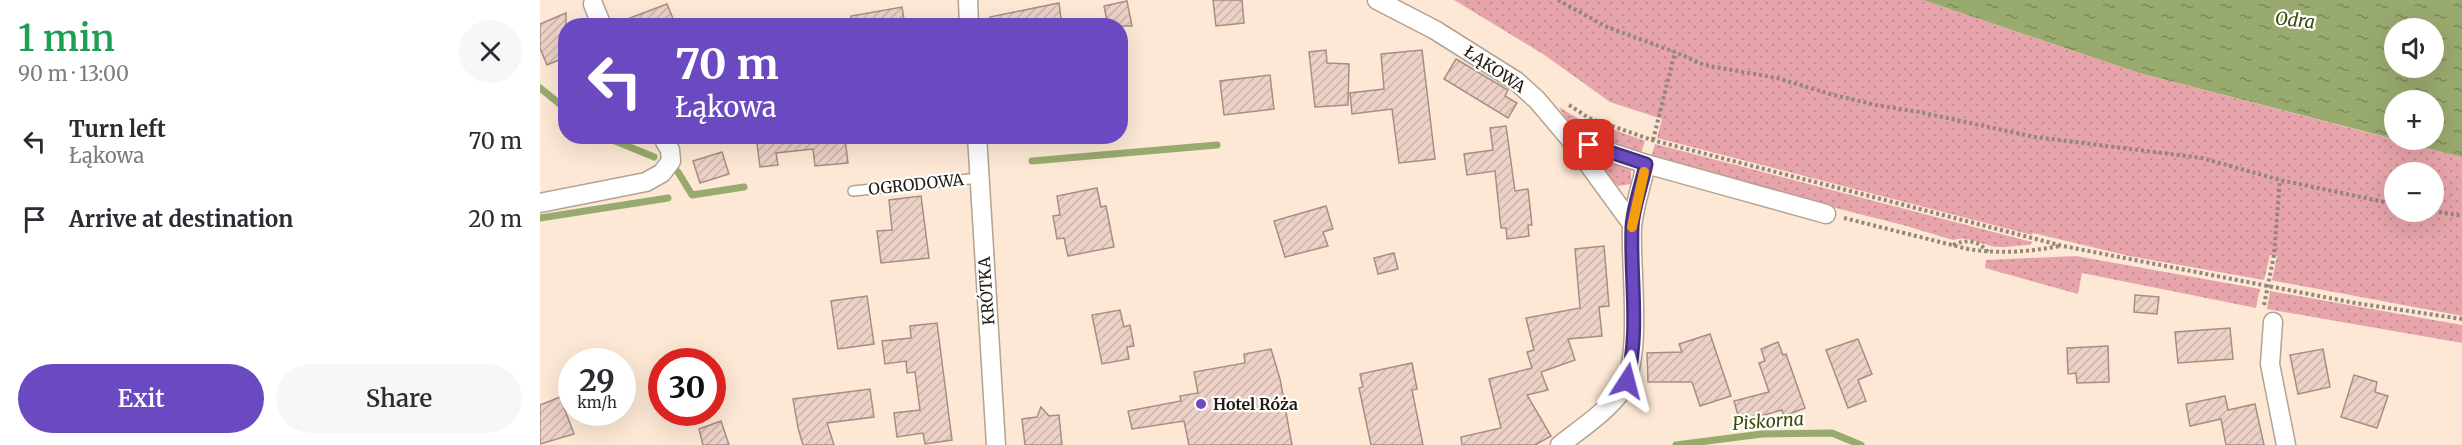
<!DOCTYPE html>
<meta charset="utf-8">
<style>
:root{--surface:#fff;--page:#f7f7f7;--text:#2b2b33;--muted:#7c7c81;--accent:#6a49c1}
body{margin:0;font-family:Merriweather,serif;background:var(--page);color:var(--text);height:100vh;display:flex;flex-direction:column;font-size:22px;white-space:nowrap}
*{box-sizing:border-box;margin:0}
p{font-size:20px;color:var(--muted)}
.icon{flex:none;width:33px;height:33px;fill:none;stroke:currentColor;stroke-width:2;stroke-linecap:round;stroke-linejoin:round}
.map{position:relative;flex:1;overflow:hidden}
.panel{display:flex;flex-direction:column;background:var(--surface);width:540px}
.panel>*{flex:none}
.guide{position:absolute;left:18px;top:18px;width:570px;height:126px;border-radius:24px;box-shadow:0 6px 24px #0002;background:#6a49c1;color:#fff;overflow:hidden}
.controls{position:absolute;left:1844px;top:18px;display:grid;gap:12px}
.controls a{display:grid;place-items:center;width:60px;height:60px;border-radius:50%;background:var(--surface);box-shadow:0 6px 24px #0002;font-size:30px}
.speed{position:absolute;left:18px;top:348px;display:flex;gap:12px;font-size:30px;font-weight:700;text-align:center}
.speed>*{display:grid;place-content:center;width:78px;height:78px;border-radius:50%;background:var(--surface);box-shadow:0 6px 24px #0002;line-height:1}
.speed small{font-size:15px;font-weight:400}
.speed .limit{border:9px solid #d22;background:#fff;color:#111}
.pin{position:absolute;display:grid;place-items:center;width:51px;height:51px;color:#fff;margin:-26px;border-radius:12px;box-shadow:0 3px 9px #0006}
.me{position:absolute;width:66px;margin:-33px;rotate:9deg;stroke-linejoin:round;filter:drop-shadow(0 0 4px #0008)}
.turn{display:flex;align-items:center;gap:21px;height:126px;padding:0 18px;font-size:27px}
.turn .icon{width:78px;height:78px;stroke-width:2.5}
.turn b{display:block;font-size:42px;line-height:51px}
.round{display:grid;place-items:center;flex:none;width:63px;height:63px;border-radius:32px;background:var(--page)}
.overview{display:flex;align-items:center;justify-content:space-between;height:102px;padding:0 18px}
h1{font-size:36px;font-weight:600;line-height:45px;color:#1e9e55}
.primary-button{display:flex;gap:12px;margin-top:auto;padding:12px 18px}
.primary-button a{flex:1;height:69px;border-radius:36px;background:var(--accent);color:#fff;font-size:24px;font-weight:600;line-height:69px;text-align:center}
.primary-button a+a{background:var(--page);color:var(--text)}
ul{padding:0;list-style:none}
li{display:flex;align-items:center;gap:18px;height:78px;padding:0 18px}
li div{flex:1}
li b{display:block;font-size:22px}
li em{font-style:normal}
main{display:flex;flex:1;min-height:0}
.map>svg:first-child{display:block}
</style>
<main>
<section class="panel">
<div class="overview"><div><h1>1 min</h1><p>90 m · 13:00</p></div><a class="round"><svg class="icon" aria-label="close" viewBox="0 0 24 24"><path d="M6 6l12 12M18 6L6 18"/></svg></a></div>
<ul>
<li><svg class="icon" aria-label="left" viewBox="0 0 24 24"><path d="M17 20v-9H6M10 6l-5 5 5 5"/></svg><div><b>Turn left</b><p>Łąkowa</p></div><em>70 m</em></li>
<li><svg class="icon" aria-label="arrive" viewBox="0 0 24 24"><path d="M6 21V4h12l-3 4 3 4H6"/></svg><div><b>Arrive at destination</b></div><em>20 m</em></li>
</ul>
<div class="primary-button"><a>Exit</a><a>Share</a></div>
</section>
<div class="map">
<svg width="1922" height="445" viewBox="0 0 1922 445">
<defs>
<pattern id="grass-dots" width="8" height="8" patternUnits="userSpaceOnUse" patternTransform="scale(1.5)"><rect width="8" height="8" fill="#e7a5ab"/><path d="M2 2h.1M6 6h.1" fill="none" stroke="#c68d92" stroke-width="1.8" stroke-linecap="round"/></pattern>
<pattern id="water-ripples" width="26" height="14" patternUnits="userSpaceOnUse" patternTransform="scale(1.5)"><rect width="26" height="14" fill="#99aa6f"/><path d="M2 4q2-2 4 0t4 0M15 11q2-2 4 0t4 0" fill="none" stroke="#7c8a5a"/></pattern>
<pattern id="building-hatch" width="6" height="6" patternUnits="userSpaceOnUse" patternTransform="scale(1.5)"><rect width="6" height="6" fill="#edd1c7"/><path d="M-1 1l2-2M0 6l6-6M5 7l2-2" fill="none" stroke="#cbb3aa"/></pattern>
</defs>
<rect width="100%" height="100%" fill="#fce8d4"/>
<!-- grass -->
<g fill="url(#grass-dots)" fill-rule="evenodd">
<path d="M 914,0 L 1383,0 L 1599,73 L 1922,157 L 1922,316 L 1735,281 L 1732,280 L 1737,256 L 1730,255 L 1724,280 L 1589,256 L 1493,233 L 1492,235 L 1117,138 L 1122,119 L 1070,102 L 1003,54 ZM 1854,172 L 1893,172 L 1893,212 L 1854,212 Z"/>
<path d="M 1019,107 L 1044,122 L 1047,120 L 1105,141 L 1100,156 L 1038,132 L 1028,123 Z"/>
<path d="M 1115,144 L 1492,242 L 1490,245 C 1479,245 1461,249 1451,246 C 1437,242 1427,236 1413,240 L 1363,225 L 1110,161 Z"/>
<path d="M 1046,150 L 1088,165 L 1091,170 L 1091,184 L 1078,186 L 1056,165 Z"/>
<path d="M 1536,256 L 1720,289 L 1716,308 L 1542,273 L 1538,294 L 1445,268 L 1446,260 Z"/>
<path d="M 1730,291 L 1922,325 L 1922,343 L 1727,309 Z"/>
</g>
<!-- water -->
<path fill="url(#water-ripples)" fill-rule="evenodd" d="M 1383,0 L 1922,0 L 1922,157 L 1855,140 L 1893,140 L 1893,100 L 1854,100 L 1854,139 L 1599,73 ZM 1854,28 L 1893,28 L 1893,68 L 1854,68 Z"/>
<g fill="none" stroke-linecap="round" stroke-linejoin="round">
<!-- stream -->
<g stroke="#99aa6f" stroke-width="7">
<path d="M 0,88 L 26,109"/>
<path d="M 63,136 L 114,157"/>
<path d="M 492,161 L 677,145"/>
<path d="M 138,172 L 152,195 L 204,187"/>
<path d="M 0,218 L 128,198"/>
<path d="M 1136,445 L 1222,434 L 1292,433 L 1321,445"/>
</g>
</g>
<!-- building -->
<g fill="url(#building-hatch)" stroke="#a78d84" stroke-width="1.5">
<path d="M 673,0 L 702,0 L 704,23 L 676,26 Z"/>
<path d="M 587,1 L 592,26 L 568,26 L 564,6 Z"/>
<path d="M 519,3 L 522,26 L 451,26 L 450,17 Z"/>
<path d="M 127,4 L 136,26 L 74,26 L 74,24 Z"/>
<path d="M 362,7 L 365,26 L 312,26 L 311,16 Z"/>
<path d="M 26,13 L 26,57 L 7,65 L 0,48 L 0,24 Z"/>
<path d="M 786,50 L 787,63 L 809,64 L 808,105 L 775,107 L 769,52 Z"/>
<path d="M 882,50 L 895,159 L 859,163 L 852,109 L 812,114 L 810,93 L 844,89 L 841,54 Z"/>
<path d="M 916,59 L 968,90 L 965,96 L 977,103 L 968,118 L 904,79 Z"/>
<path d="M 730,75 L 734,109 L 684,115 L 680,81 Z"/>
<path d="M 966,126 L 975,191 L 988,189 L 992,225 L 988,225 L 989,236 L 967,239 L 966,228 L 961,228 L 955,171 L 927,175 L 924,154 L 953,150 L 950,128 Z"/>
<path d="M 216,136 L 276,136 L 277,141 L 305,139 L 308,163 L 275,166 L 273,149 L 236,153 L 238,165 L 220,167 Z"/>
<path d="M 182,152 L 189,174 L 160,183 L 153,161 Z"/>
<path d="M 557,188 L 561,207 L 566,206 L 574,247 L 528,256 L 524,238 L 517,239 L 513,216 L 520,215 L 517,196 Z"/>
<path d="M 381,196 L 389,258 L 341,263 L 337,231 L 352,230 L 349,200 Z"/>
<path d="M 786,206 L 793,229 L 783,232 L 788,246 L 745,257 L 734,221 Z"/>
<path d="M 1064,246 L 1069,306 L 1059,307 L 1062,336 L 1028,339 L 1035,360 L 1001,372 L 1008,390 L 987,395 L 1011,436 L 995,445 L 922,445 L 921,437 L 961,428 L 949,379 L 992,368 L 987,352 L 994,350 L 986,318 L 1040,308 L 1035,249 Z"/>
<path d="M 854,253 L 858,269 L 838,274 L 834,258 Z"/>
<path d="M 1595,295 L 1619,297 L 1617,314 L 1594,312 Z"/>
<path d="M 327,296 L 334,344 L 298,349 L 291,301 Z"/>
<path d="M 580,310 L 584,327 L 590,325 L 594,346 L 587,347 L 589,359 L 562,364 L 552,315 Z"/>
<path d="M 397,323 L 412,440 L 385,444 L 383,433 L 357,437 L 354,413 L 380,410 L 375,372 L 367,373 L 366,361 L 345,364 L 342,341 L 371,338 L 370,326 Z"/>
<path d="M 1690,328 L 1693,359 L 1638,363 L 1635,332 Z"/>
<path d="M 1170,334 L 1191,396 L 1160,406 L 1152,382 L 1108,382 L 1107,353 L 1142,352 L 1139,344 Z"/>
<path d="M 1318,339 L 1332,374 L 1318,380 L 1326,401 L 1308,408 L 1286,350 Z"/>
<path d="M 1238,342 L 1243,355 L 1246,354 L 1265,408 L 1244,416 L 1242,410 L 1200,422 L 1194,401 L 1229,392 L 1219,363 L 1225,361 L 1221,349 Z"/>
<path d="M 1568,346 L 1569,382 L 1537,383 L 1536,373 L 1528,374 L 1527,348 Z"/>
<path d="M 731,349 L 740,379 L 752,445 L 649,445 L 644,421 L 592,429 L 588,411 L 641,401 L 640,396 L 658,393 L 654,372 L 705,363 L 704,354 Z"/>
<path d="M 1783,349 L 1790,387 L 1758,394 L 1750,355 Z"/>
<path d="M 872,363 L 877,389 L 872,390 L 883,445 L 831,445 L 819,388 L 823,387 L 820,374 Z"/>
<path d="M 1814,375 L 1837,382 L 1835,392 L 1848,396 L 1837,428 L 1801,417 Z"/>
<path d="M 330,389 L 334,417 L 287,423 L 294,445 L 263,445 L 258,428 L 253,399 Z"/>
<path d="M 1685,396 L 1688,410 L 1715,404 L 1724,445 L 1686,445 L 1681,419 L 1650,426 L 1646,404 Z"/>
<path d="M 20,397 L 34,434 L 0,444 L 0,405 Z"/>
<path d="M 501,407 L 509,416 L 519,415 L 522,445 L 485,445 L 482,419 L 497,417 Z"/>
<path d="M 181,421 L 189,445 L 163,445 L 159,429 Z"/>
</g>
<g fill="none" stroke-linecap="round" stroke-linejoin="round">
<defs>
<path id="lane" d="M 313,191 L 439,178"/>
<g id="street">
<path d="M 428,0 L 429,26"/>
<path d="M 837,0 L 895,30 L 976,81 L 997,100 L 1030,139 L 1106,164 L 1286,214"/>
<path d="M 53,4 L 62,26"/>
<path d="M 437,136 L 456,445"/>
<path d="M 1030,139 L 1092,224"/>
<path d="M 0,203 L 106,182 L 122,173 L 131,161 L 130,150 L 122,136"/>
<path d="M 1733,322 L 1730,364 L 1746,445"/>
<path d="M 1020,445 C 1040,429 1067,412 1082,390 C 1103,357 1090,268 1092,227 C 1094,206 1102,184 1106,164"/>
</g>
</defs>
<!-- lane casing -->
<use href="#lane" stroke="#b5a290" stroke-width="12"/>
<!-- street casing -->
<use href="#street" stroke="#b5a290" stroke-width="21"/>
<!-- path -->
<g stroke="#948678" stroke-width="4" stroke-dasharray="3 3" stroke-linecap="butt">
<path d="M 1018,0 L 1067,27 L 1135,52 L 1164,65 L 1237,78 L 1290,94 L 1336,105 L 1379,112 L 1495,137 L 1662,158 L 1740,180 L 1854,204"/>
<path d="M 1029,105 L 1049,118 L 1112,140 L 1523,246 L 1815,303 L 1922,319"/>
<path d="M 1113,140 L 1135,52"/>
<path d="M 1893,211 L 1922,216"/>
<path d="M 1304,218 L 1428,249 C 1460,254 1489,252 1520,246"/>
<path d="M 1413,245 C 1427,239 1438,240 1448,252"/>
<path d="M 1724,305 L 1734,255 L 1740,180"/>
</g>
<!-- lane -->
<use href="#lane" stroke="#fff" stroke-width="9"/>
<!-- street -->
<use href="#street" stroke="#fff" stroke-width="18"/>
</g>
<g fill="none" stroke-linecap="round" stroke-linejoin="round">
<defs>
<path id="route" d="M 1049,145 L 1106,164 C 1102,184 1093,207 1092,227 C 1090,278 1100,331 1087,381"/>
</defs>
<!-- route casing -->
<use href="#route" stroke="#452f7d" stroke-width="15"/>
<!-- route -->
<use href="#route" stroke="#6a49c1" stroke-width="10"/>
<!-- slow -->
<path stroke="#f59e0b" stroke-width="10" d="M 1092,227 L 1104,172"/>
</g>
<!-- markers -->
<circle fill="#6a49c1" stroke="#fff" stroke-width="2" cx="661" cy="404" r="6"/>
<g text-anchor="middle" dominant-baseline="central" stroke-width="4.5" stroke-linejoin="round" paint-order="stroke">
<!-- street labels -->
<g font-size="16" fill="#221b13" stroke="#fff">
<text transform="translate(955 69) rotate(34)">ŁĄKOWA</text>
<text transform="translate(376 184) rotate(-6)">OGRODOWA</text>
<text transform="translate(446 291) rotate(-94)">KRÓTKA</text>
</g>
<!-- poi labels -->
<g font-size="16" font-weight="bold" fill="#221b13" stroke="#fff" text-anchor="start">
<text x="673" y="404">Hotel Róża</text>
</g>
<!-- water labels -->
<g font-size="18" font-style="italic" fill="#3c4a04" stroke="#fff">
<text transform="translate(1755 20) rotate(6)">Odra</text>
<text transform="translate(1228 421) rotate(-4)">Piskorna</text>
</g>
</g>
</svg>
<div class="controls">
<a><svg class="icon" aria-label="sound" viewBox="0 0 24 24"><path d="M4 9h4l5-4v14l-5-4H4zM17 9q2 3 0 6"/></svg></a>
<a>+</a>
<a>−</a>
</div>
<div class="speed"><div>29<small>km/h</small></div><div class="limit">30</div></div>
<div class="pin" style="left:1049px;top:145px;background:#d93025"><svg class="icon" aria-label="arrive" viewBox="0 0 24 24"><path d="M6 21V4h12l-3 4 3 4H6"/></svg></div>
<svg class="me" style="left:1087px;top:381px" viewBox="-20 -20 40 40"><path d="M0-17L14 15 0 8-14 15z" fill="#6a49c1" stroke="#fff" stroke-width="4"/></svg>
<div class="guide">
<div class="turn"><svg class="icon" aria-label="left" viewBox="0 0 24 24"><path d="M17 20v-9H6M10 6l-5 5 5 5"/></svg><div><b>70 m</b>Łąkowa</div></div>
</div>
</div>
</main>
